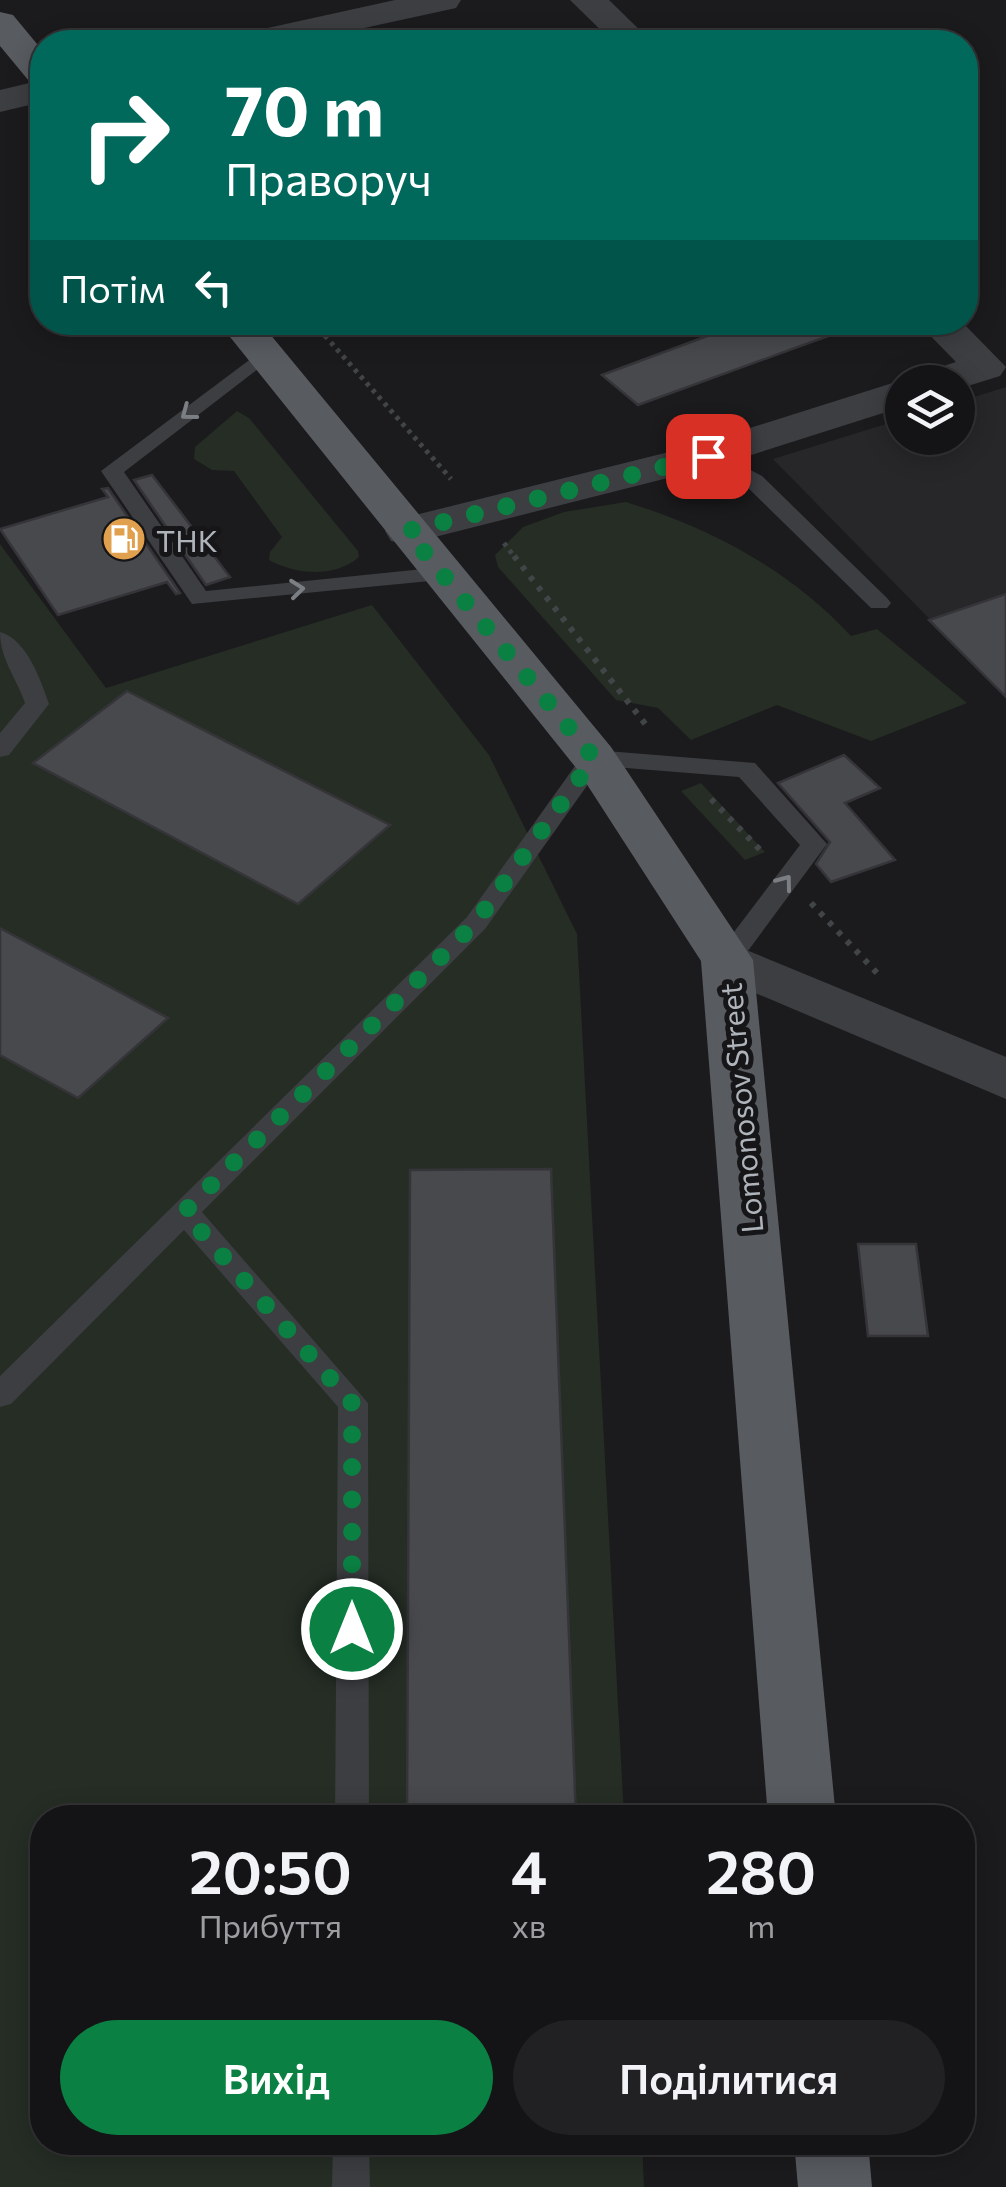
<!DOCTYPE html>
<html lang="uk">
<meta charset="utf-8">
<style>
:root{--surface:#141416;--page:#212123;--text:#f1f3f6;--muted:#9d9ea1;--line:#333335;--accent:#0b8043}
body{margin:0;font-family:Commissioner,sans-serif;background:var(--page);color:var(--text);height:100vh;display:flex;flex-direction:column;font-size:38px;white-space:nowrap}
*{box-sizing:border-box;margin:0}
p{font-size:32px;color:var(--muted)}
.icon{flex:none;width:55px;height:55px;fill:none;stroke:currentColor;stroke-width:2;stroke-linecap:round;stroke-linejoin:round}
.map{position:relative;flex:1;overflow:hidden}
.drawer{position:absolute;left:30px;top:1805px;width:945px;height:350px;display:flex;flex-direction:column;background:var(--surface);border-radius:40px;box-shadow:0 5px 25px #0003,0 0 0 2px var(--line)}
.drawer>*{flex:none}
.hud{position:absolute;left:30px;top:30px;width:948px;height:305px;border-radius:40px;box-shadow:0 5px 25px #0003,0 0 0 2px var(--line);background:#00695c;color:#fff;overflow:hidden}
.fabs{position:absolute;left:885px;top:365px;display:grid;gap:20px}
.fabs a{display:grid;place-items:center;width:90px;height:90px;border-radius:50%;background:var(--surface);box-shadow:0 5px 25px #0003,0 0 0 2px var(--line);font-size:50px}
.pin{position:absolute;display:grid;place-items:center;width:85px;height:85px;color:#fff;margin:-42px;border-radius:20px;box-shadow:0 5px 15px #0006}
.me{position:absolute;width:110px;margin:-55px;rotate:0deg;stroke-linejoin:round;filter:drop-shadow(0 0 8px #0008)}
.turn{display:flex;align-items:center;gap:35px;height:210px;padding:0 30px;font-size:45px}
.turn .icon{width:130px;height:130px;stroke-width:2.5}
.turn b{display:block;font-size:70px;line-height:85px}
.then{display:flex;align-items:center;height:95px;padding:0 30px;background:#0003;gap:20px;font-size:38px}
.eta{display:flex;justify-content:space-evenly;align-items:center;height:170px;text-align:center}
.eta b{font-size:60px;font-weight:600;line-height:70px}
.cta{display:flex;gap:20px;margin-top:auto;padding:20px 30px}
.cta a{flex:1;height:115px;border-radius:60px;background:var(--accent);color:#fff;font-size:40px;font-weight:600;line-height:115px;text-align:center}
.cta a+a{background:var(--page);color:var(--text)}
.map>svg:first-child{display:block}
</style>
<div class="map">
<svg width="1006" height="2187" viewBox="0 0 1006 2187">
<rect width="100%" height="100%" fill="#1b1b1d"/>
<!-- built -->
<path fill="#27272a" d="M 1006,387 L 1006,697 L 773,459 L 902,419 L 902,438 L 958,438 L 958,402 Z"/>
<!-- green -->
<g fill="#252d25">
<path d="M 237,411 L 249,418 L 358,551 L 359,557 C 335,578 296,575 269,560 L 270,552 L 282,537 L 234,471 L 212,470 L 194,459 L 195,447 Z"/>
<path d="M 626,502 C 711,528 790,570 851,636 L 877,629 L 967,703 L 871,741 L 777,705 L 691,740 L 658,708 L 616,700 L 498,567 L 495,555 L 523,527 L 564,512 Z"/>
<path d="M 0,544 L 106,688 L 372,605 L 489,755 L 577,934 L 624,1817 L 42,1818 L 42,2142 L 642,2143 L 644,2187 L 0,2187 Z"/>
<path d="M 701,783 L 765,852 L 745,860 L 681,791 Z"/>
</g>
<!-- building -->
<g fill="#48494d" stroke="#353539" stroke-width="2.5">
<path d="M 745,322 L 853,322 L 853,327 L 638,405 L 602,375 Z"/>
<path d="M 152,475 L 230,577 L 206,585 L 134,480 Z"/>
<path d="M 108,488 L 180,593 L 176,594 L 167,582 L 58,615 L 0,529 L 108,497 L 102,489 Z"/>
<path d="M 1006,594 L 1006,697 L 929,620 Z"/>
<path d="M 127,691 L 390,825 L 298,904 L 33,763 Z"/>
<path d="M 844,755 L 880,788 L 845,803 L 895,860 L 831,882 L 816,864 L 830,842 L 778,783 Z"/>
<path d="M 0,928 L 168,1018 L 78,1098 L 0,1055 Z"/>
<path d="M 551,1169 L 576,1818 L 407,1818 L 410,1170 Z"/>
<path d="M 858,1244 L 916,1244 L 928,1336 L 868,1336 Z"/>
</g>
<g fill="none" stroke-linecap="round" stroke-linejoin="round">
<!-- path-far1 -->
<g stroke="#424548" stroke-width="5" stroke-dasharray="4 5" stroke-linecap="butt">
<path d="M 313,322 L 451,479"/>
<path d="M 504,543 L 516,559"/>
</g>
<!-- path -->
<g stroke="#424548" stroke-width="6" stroke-dasharray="5 8" stroke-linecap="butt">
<path d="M 514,556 L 650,730"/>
<path d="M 711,799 L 765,855"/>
<path d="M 811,903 L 878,974"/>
</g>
<!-- service -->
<g fill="#3c3e41" fill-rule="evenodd">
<path d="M 264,349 L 271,351 L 274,355 L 271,359 L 124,472 L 206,591 L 443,567 L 454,574 L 451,579 L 192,604 L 101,471 Z"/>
<path d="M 708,448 L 762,476 L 887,598 L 891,603 L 887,608 L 871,608 L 746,486 L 700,460 L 697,455 L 700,450 Z"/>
<path d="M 0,632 C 27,639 41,681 49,704 L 9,755 L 0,757 L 0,733 L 25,703 C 16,677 0,659 0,632 Z"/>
<path d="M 594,750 L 755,763 L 827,844 L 736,967 L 718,967 L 714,960 L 718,953 L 800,845 L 739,777 L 601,766 L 485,929 L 202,1212 L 368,1403 L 369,1818 L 335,1818 L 338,1407 L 184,1230 L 11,1404 L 0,1407 L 0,1376 L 467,917 L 585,752 Z"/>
<path d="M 333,2142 L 369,2142 L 370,2187 L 332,2187 Z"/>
</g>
<!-- minor -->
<g fill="#3c3e41" fill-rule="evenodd">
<path d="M 395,0 L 461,0 L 456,8 L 300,42 L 235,42 L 240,34 Z"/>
<path d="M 570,0 L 609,0 L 652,42 L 613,42 Z"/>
<path d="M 42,80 L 42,102 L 0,112 L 0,90 Z"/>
<path d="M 917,322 L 962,322 L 1006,367 L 1000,376 L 958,389 L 958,382 L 916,382 L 922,373 L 956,362 Z"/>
<path d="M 902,380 L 911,382 L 902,382 L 902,407 L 723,464 L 407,544 L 391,541 L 385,531 L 391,521 L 693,446 Z"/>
<path d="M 727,942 L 1006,1057 L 1006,1099 L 708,973 L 701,960 L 708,947 Z"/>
</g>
<!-- primary -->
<g fill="#585b60" fill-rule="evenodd">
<path d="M 0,12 L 13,15 L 42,50 L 42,84 L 29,81 L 0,46 Z"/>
<path d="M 218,322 L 260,322 L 611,747 L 753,960 L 836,1818 L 768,1818 L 701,961 L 577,769 Z"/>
<path d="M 794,2142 L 868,2142 L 872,2187 L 798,2187 Z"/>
</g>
</g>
<!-- one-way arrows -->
<defs><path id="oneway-chevron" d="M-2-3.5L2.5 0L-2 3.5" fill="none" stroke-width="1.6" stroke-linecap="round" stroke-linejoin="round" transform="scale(2.5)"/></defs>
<g stroke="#7b7f84">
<use href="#oneway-chevron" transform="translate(188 413) rotate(143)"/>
<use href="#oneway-chevron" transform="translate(297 589) rotate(-6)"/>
<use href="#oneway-chevron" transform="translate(785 882) rotate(-53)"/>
</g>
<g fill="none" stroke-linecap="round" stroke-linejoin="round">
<!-- route -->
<path stroke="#0b8043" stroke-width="18" stroke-dasharray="0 32.4" d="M 352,1629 L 352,1403 L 184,1212 L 476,922 L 594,758 L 407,531 L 708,456"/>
</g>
<!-- icons -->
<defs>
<symbol id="fuel-disc" viewBox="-11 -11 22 22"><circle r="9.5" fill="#e1a04e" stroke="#161618"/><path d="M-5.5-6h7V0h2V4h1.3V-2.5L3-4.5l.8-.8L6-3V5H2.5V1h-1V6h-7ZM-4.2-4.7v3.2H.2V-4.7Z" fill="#fff"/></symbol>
</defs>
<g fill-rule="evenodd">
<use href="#fuel-disc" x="99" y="514" width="50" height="50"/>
</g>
<g text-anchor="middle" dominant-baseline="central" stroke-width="10" stroke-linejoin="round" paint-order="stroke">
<!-- poi labels -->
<g font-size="30" fill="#afb4bb" stroke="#161618" text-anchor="start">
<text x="156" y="539">ТНК</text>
</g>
<!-- street labels -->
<g font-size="30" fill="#afb4bb" stroke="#161618">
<text transform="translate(740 1108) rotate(-95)">Lomonosov Street</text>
</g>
</g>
</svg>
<div class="fabs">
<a><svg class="icon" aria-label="layers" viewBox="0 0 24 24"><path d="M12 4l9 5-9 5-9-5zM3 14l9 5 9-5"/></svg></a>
</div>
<div class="pin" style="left:708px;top:456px;background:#d93025"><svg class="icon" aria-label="arrive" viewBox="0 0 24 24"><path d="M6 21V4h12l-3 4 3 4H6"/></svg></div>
<svg class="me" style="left:352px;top:1629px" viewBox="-20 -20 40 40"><circle r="17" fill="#0b8043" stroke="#fff" stroke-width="3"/><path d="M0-11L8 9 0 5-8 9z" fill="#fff"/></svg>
<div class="hud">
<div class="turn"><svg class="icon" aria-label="right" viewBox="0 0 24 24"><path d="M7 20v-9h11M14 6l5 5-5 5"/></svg><div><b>70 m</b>Праворуч</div></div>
<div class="then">Потім<svg class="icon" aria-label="left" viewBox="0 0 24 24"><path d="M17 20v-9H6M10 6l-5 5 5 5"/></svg></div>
</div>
<section class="drawer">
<div class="eta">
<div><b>20:50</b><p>Прибуття</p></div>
<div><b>4</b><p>хв</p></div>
<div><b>280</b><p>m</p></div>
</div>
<div class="cta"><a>Вихід</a><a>Поділитися</a></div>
</section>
</div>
